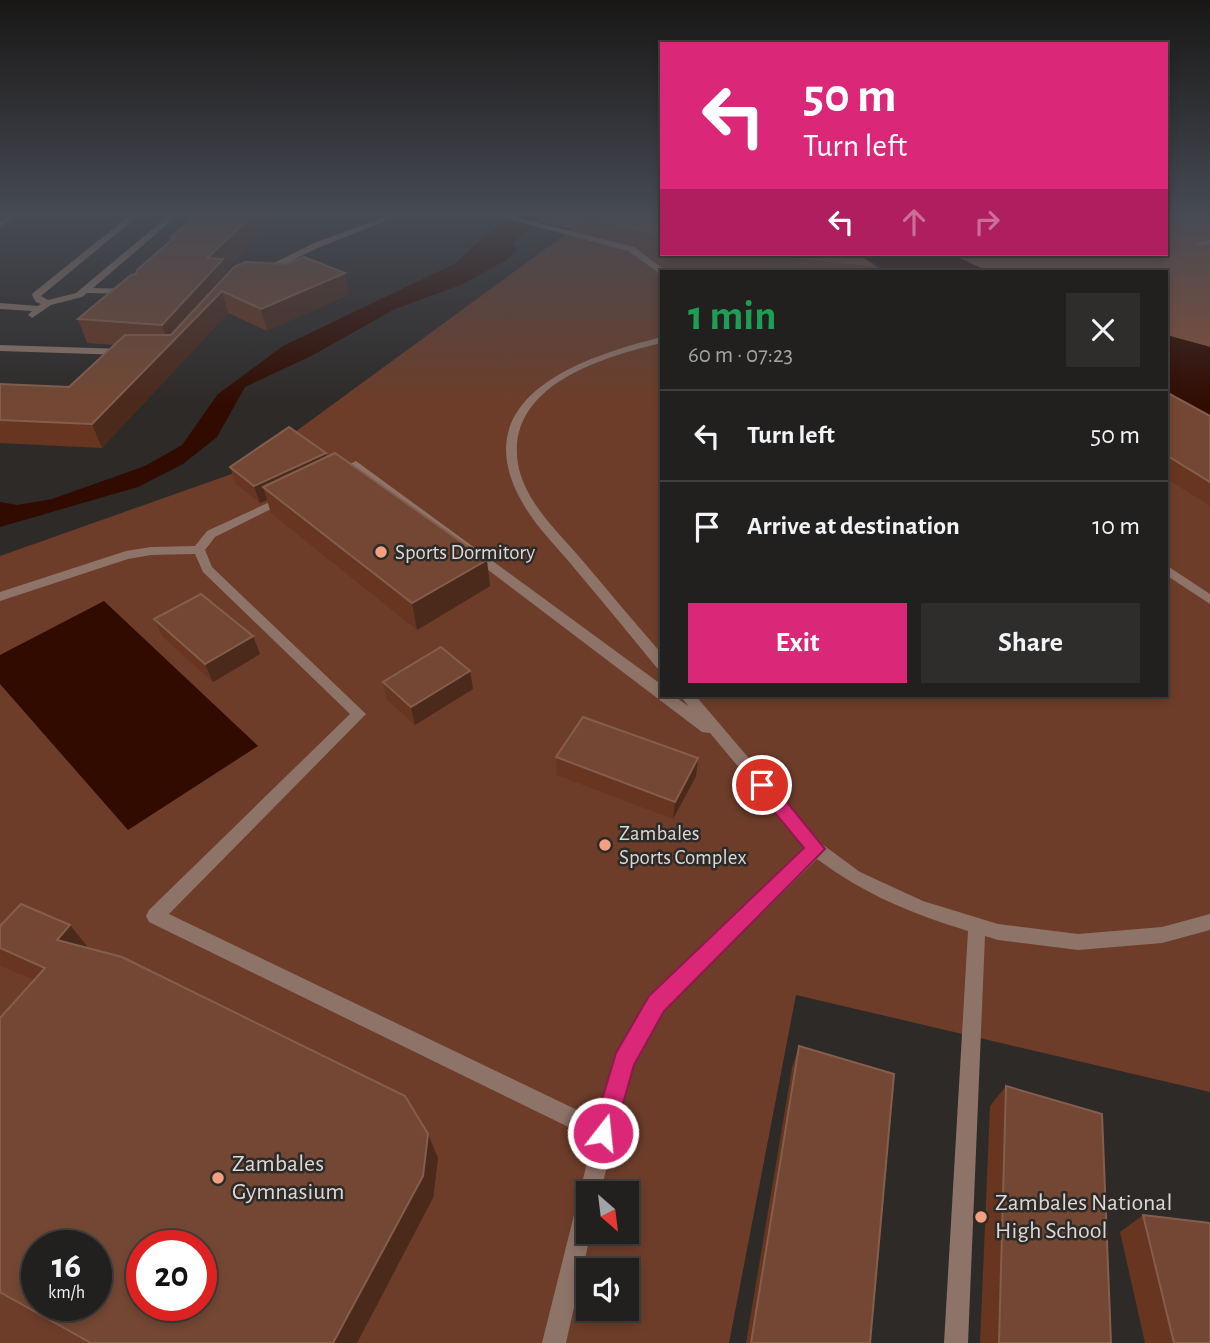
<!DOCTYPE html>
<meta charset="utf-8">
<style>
:root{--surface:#22201e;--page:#2e2d2b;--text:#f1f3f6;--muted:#a2a3a4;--line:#3f3e3c;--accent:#db2777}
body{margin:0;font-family:"Alegreya Sans",sans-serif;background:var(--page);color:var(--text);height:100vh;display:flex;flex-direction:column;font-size:26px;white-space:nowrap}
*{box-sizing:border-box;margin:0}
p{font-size:23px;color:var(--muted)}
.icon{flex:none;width:38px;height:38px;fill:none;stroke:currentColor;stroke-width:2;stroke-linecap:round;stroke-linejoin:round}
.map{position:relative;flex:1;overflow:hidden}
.sheet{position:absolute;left:660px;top:270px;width:508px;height:427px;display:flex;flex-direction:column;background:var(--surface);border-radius:0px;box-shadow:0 4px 10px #0003,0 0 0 2px var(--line)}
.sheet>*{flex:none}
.hud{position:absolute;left:660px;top:42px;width:508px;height:214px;border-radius:0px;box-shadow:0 4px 10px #0003,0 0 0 2px var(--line);background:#db2777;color:#fff;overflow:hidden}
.needle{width:46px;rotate:152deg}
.tools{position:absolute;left:576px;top:1181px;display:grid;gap:14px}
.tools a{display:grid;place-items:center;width:63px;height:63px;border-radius:0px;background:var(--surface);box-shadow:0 4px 10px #0003,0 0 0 2px var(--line);font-size:35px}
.speed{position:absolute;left:21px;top:1230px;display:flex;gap:14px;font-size:35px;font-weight:700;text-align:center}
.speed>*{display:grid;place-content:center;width:91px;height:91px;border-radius:50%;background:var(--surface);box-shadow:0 4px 10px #0003,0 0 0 2px var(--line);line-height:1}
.speed small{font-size:18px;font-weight:400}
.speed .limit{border:10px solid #d22;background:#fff;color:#111}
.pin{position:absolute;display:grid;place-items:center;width:60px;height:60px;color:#fff;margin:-30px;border:4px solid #fff;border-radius:50%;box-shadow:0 2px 7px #0007}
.me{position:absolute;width:77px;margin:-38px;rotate:16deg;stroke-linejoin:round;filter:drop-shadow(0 0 5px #0008)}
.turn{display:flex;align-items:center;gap:24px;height:147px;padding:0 28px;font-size:32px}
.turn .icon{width:91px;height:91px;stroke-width:2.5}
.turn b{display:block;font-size:49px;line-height:60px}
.lanes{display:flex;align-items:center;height:66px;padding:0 28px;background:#0003;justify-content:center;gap:35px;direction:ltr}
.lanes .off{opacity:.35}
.round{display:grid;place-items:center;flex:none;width:74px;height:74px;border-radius:0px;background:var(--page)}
.head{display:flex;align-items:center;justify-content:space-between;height:119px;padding:0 28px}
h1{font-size:42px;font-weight:600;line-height:52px;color:#1e9e55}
.primary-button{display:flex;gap:14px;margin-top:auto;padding:14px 28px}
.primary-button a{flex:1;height:80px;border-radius:0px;background:var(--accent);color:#fff;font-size:28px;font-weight:600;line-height:80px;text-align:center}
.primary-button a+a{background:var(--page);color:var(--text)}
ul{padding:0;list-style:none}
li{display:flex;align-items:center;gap:21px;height:91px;padding:0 28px;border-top:2px solid var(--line)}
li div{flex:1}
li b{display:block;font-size:26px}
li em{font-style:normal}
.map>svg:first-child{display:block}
</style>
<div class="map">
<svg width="1210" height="1343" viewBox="0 0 1210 1343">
<rect width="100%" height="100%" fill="#2e2a28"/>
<!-- green -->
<path fill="#6d3d2a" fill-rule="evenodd" d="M 585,220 L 661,236 L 662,254 L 751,254 L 876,267 L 884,271 L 662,271 L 662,695 L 1166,695 L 1166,407 L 1210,420 L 1210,1092 L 796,995 L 729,1343 L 0,1343 L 0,556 L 243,470 ZM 588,1194 L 626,1194 L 626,1232 L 588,1232 ZM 37,1246 L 96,1246 L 96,1306 L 37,1306 ZM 142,1246 L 201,1246 L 201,1306 L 142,1306 ZM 588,1270 L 626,1270 L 626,1309 L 588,1309 Z"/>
<!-- forest -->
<g fill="#884f38">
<path d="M 542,216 L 661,216 L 661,236 L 585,220 L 573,229 L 537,221 Z"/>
<path d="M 1166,216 L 1210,216 L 1210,347 L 1166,335 L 1166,271 L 987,271 L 951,254 L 1166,254 Z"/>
<path d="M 751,254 L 859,254 L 876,267 Z"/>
</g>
<!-- water -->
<g fill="#310b00">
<path d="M 512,216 L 542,216 L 513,243 L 517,250 L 508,259 L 463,284 L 395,309 L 311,356 L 245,387 L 217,437 L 183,464 L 138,487 L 0,527 L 0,502 L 17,505 L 52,499 L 145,466 L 182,445 L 218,394 L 283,346 L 456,263 L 476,243 Z"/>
<path d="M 859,254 L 951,254 L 987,271 L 887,271 Z"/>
<path d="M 1166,335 L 1210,347 L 1210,420 L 1166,404 Z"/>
<path d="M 104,601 L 258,746 L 128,830 L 0,684 L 0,655 Z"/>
</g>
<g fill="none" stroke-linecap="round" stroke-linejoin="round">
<!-- service -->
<g fill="#8e7368" fill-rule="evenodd">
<path d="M 8,216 L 17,216 L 0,227 L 0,222 Z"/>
<path d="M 129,216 L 138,216 L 41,296 L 48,300 L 76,293 L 168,216 L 177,216 L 93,288 L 128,289 L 131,290 L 131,294 L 87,293 L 82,297 L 51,305 L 32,318 L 28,315 L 32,311 L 0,309 L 0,303 L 38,306 L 41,304 L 36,302 L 32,295 L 33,293 Z"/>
<path d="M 387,216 L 399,216 L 320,247 L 263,274 L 256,272 L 314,243 Z"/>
<path d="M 497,216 L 511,216 L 634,247 L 666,271 L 659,273 L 628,251 Z"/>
<path d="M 662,337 L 662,343 C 601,357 501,387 519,469 C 528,505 559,533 582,560 C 609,592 635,623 662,654 L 662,669 L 657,668 C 630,635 603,602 575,569 C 559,549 538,529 525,507 C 459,399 580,357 662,337 Z"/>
<path d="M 0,345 L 124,349 L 129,352 L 124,355 L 0,351 Z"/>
<path d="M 356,461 L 662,685 L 662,695 L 673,695 L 688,706 L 680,695 L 695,695 L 822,844 L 860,872 L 923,901 L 998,924 L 1078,934 L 1162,927 L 1210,914 L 1210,930 L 1162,943 L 1078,950 L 998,940 L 985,936 L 968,1343 L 944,1343 L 968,931 C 910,913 866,895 817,859 L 664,1010 L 633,1064 L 600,1194 L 588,1194 L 588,1232 L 591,1232 L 566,1343 L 542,1343 L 593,1139 L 149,922 L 146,916 L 149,910 L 350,714 L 203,572 L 195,554 L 151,555 L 128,559 L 0,601 L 0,592 L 126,551 L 151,547 L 195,546 L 207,531 L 285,495 L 291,498 L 289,500 L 215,537 L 205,550 L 212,567 L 366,714 L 169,914 L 598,1120 L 617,1054 L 650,998 L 806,848 L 710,733 L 702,732 L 355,469 L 338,476 L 332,473 Z"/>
<path d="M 1166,565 L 1210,594 L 1210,604 L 1166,575 Z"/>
</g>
<!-- minor -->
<path fill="#8e7368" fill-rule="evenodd" d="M 1210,240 L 1210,244 L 1200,245 L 1196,243 Z"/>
</g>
<!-- wall -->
<g fill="#673520">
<path d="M 199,216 L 279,216 L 226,269 L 227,274 L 349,294 L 267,331 L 228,313 L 102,448 L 0,443 L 0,384 L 69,387 L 114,345 L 87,343 L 78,319 L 136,274 L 172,240 L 171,237 L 199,218 Z"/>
<path d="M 310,216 L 379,216 L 369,220 Z"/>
<path d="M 1166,392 L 1210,416 L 1210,506 L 1166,478 Z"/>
<path d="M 326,453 L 327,457 L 490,586 L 417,630 L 271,513 L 267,500 L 260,503 L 236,484 L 230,467 Z"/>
<path d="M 154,619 L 253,636 L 260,654 L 213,682 L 163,637 Z"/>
<path d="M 383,682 L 473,689 L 415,725 L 387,700 Z"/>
<path d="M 556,757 L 698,758 L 696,776 L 673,819 L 557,775 Z"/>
<path d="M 0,925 L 88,948 L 438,1158 L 433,1198 L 34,980 L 1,966 L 0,964 Z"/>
<path d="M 799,1046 L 870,1343 L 746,1343 L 792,1068 Z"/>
<path d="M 1006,1086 L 1111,1343 L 980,1343 L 990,1106 Z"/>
<path d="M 1143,1215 L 1210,1343 L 1145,1343 L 1120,1232 Z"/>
</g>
<!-- shaded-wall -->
<g fill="#4b291b">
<path d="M 252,216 L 279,216 L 226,269 L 229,281 L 222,291 L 228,313 L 102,448 L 92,424 L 169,345 L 162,325 L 207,258 Z"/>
<path d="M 369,216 L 379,216 L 369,220 Z"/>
<path d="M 345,273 L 349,294 L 267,331 L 261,309 Z"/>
<path d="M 326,453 L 330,470 L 263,487 L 267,500 L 260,503 L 254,486 Z"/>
<path d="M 487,560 L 490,586 L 417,630 L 412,603 Z"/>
<path d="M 253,636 L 260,654 L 213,682 L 205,664 Z"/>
<path d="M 470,671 L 473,689 L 415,725 L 411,707 Z"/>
<path d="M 698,758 L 696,776 L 673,819 L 675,802 Z"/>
<path d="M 70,925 L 94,955 L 57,940 Z"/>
<path d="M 428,1134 L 438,1158 L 433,1198 L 357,1343 L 333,1343 Z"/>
</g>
<!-- building -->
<g fill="#734733" stroke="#845e4d" stroke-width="2" fill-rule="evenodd">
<path d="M 199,216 L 252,216 L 207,258 L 223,259 L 162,325 L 78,319 L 131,275 L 136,274 L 137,270 L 175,237 L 171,237 L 191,220 L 199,218 Z"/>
<path d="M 304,257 L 345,273 L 261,309 L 222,291 L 92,424 L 0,420 L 0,384 L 69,387 L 125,335 L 171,335 L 234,267 L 245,262 L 285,264 Z"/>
<path d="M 1166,392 L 1210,416 L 1210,482 L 1166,455 Z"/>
<path d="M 289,427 L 326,453 L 254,486 L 230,467 Z"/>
<path d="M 335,453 L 487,560 L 412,603 L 263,487 Z"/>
<path d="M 201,594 L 253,636 L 205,664 L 154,619 Z"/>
<path d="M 441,647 L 470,671 L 411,707 L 383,682 Z"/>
<path d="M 583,717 L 698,758 L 675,802 L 556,757 Z"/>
<path d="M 21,904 L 70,925 L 57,940 L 122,957 L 405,1096 L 428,1134 L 423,1176 L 333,1343 L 91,1343 L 0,1292 L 0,1018 L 45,968 L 0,948 L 0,925 L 1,925 ZM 37,1246 L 96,1246 L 96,1306 L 37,1306 ZM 142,1246 L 201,1246 L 201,1306 L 142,1306 Z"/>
<path d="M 799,1046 L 894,1074 L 870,1343 L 751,1343 Z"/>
<path d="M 1006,1086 L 1102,1114 L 1111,1343 L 999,1343 Z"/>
<path d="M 1143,1215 L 1210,1223 L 1210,1343 L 1174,1343 Z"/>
</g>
<!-- sky -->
<linearGradient id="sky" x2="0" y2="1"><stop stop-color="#191716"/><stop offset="0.53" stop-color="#464a53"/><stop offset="1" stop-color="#464a53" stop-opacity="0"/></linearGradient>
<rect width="1210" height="404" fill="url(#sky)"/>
<!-- route -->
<path fill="#db2777" stroke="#8e194d" stroke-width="2" d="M 762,778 L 769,780 L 825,849 L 664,1011 L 634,1065 L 612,1142 L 603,1145 L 595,1142 L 592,1133 L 616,1053 L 649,996 L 804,848 L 756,790 L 754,785 L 756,780 Z"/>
<!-- markers -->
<g fill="#f2a07f" stroke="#2e2a28" stroke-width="2.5">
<circle cx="381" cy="552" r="7"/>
<circle cx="605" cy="845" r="7"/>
<circle cx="218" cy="1178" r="7"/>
<circle cx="981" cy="1217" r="7"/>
</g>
<g text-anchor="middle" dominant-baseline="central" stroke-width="5" stroke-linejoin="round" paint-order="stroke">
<!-- poi labels -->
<g font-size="21" fill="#dbd8d7" stroke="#2e2a28" text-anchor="start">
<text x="395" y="552">Sports Dormitory</text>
<text x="619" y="833">Zambales<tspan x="619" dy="24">Sports Complex</tspan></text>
</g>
<!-- near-poi labels -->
<g font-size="24" fill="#dbd8d7" stroke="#2e2a28" text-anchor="start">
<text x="232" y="1164">Zambales<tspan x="232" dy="28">Gymnasium</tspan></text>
<text x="995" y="1203">Zambales National<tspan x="995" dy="28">High School</tspan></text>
</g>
</g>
</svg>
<div class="tools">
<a><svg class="needle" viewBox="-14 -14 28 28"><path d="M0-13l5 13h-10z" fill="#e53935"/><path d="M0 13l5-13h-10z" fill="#a2a3a4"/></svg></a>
<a><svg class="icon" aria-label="sound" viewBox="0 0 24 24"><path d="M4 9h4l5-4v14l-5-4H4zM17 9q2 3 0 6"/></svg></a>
</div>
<div class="speed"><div>16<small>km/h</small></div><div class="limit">20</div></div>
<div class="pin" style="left:762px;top:785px;background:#d93025"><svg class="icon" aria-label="arrive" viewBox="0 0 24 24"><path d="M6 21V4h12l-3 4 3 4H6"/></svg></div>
<svg class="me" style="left:603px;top:1133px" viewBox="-20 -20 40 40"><circle r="17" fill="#db2777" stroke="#fff" stroke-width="3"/><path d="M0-11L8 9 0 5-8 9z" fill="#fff"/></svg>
<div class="hud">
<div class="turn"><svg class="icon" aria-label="left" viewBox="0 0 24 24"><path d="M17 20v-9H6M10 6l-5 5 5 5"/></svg><div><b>50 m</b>Turn left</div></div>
<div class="lanes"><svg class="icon" aria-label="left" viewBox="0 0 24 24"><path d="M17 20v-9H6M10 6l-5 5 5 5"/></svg><svg class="icon off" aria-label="ahead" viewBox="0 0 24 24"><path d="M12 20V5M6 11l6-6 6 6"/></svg><svg class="icon off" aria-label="right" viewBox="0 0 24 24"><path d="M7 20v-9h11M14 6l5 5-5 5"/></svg></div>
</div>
<section class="sheet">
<div class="head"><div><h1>1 min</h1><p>60 m · 07:23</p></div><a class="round"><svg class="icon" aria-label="close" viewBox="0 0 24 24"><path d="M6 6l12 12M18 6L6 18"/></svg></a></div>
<ul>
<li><svg class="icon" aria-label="left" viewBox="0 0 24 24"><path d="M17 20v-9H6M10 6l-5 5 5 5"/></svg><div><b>Turn left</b></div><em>50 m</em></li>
<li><svg class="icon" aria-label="arrive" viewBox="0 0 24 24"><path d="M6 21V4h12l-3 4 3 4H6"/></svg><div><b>Arrive at destination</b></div><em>10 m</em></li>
</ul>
<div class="primary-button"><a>Exit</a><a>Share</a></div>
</section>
</div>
